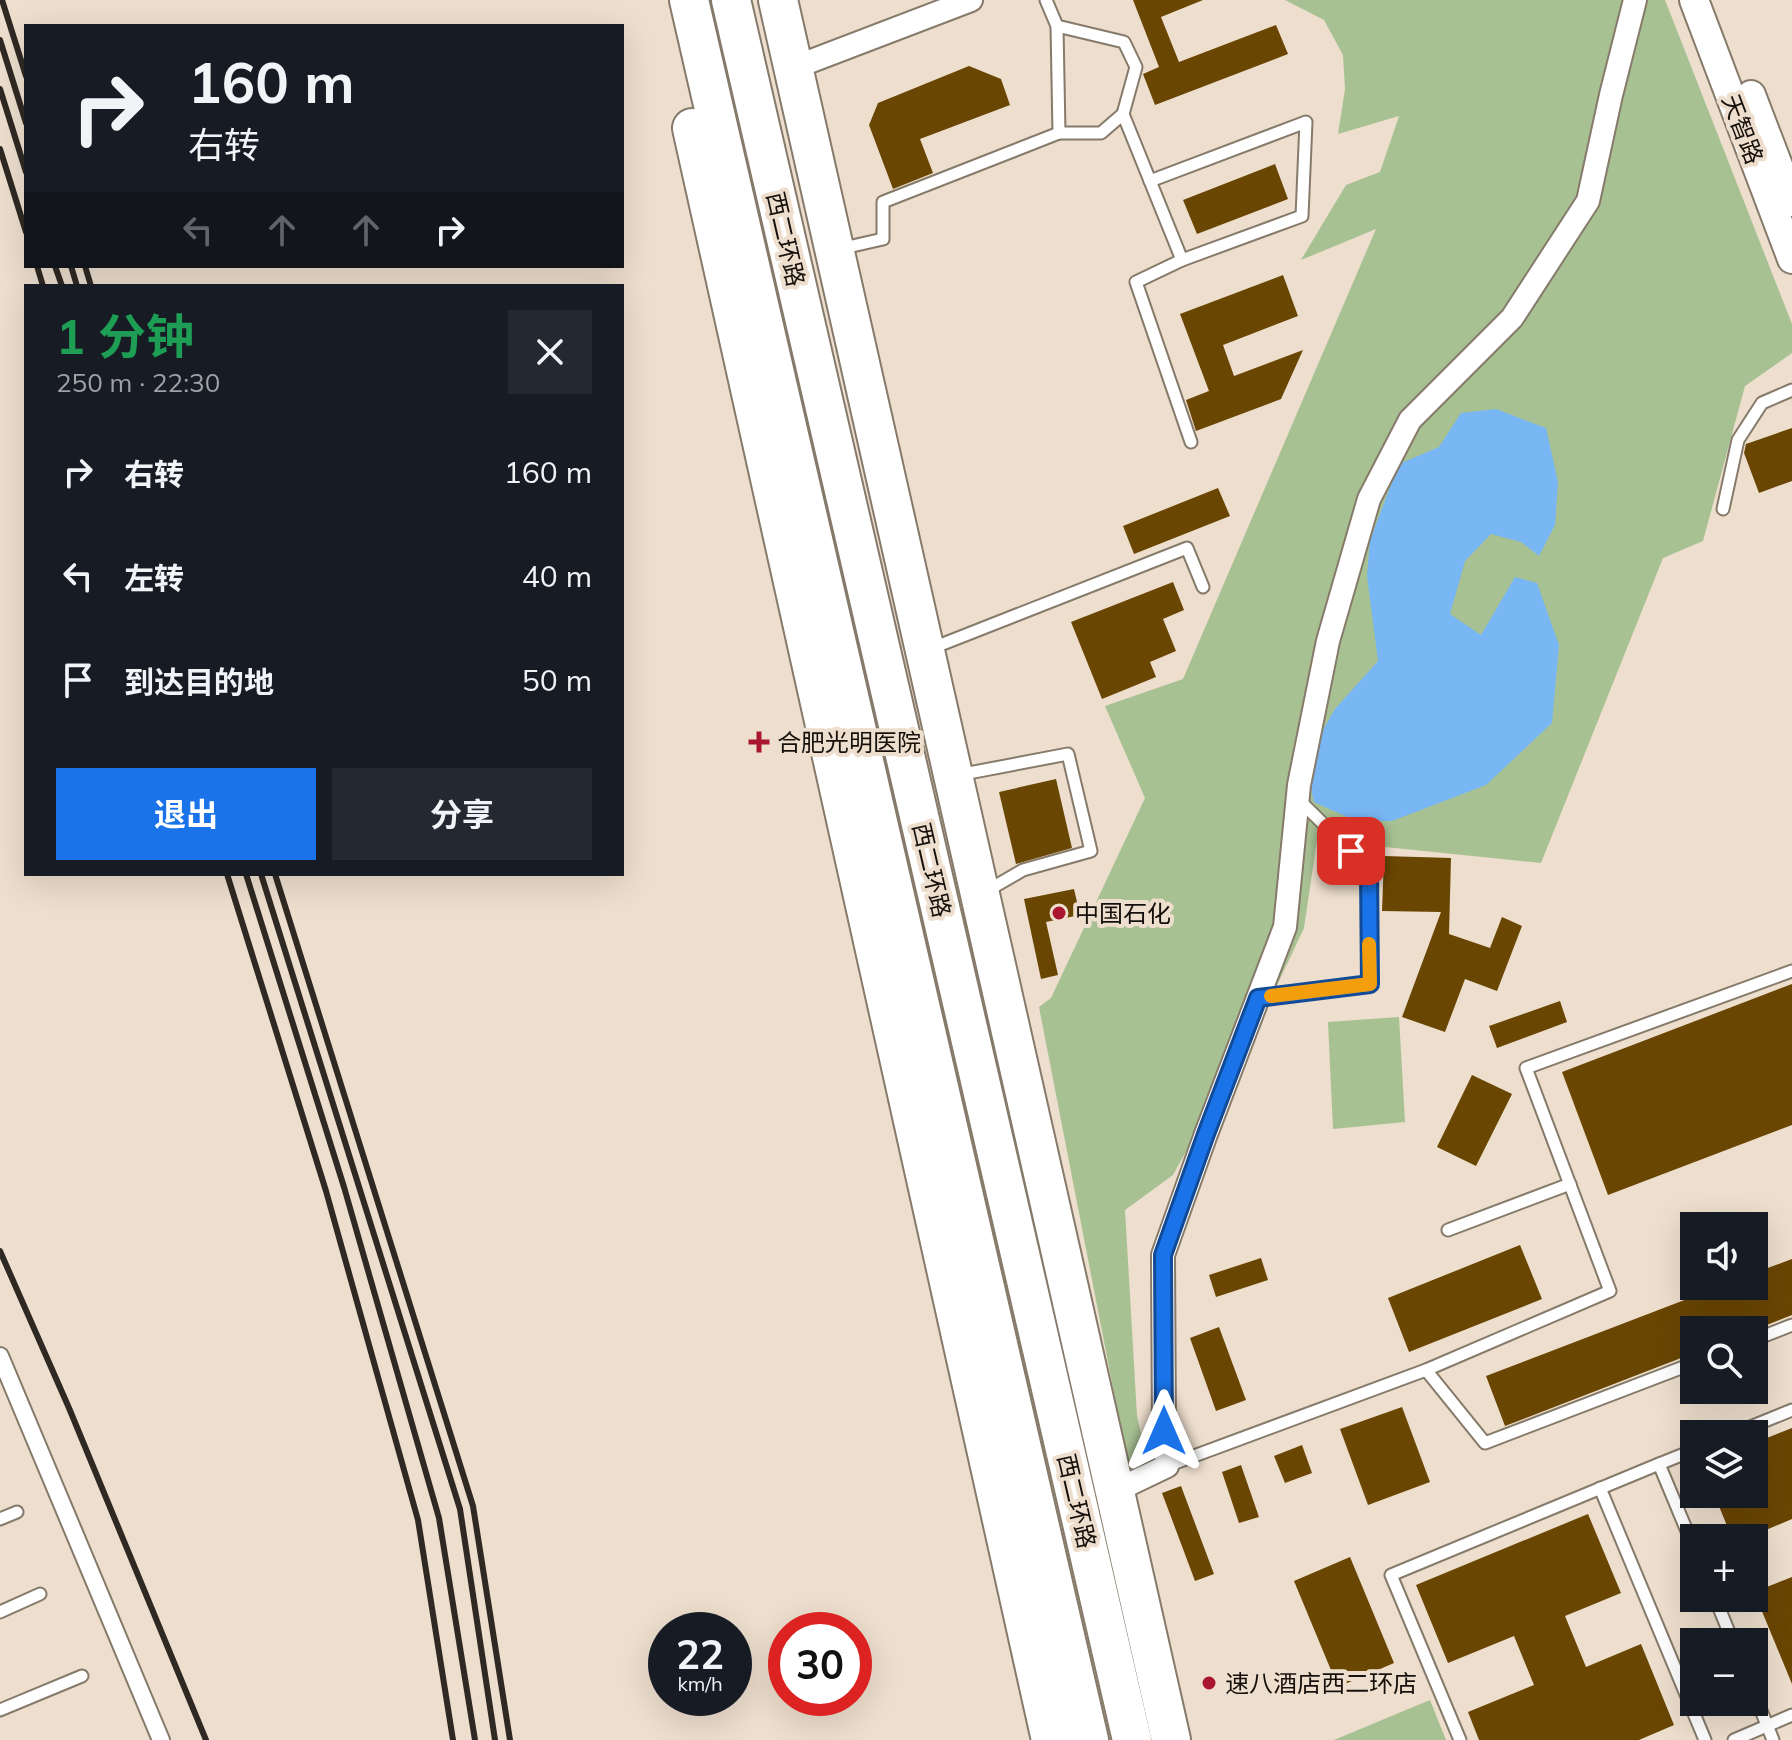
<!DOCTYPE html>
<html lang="zh">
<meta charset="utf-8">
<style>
:root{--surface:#171b24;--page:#242831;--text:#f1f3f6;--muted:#9ea1a6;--accent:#1a73e8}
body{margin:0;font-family:Mulish,"Noto Sans SC",sans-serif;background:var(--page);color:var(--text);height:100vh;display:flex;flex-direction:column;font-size:30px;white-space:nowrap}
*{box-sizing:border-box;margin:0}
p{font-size:26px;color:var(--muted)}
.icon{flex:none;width:44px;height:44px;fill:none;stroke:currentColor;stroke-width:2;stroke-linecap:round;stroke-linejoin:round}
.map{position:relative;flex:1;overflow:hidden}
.sheet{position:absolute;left:24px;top:284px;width:600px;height:592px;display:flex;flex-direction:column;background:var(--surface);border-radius:0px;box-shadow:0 8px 32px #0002}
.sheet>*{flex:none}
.banner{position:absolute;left:24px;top:24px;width:600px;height:244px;border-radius:0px;box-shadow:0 8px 32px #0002;background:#171b24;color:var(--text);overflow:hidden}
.tools{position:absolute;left:1680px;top:1212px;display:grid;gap:16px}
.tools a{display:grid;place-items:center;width:88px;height:88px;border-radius:0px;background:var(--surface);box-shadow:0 8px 32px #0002;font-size:40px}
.speed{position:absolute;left:648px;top:1612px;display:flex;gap:16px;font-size:40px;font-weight:700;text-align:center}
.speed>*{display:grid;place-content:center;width:104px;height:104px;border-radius:50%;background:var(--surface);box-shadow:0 8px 32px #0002;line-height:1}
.speed small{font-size:20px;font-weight:400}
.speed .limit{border:12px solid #d22;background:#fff;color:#111}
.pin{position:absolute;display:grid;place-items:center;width:68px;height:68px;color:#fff;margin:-34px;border-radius:16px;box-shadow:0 4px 12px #0006}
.me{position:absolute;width:88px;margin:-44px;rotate:0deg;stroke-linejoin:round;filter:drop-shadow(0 0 6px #0008)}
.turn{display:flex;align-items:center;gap:28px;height:168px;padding:0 32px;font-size:36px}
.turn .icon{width:104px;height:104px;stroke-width:2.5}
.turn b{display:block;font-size:56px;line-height:68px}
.lanes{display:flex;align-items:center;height:76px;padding:0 32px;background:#0003;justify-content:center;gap:40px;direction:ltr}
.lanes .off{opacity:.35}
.round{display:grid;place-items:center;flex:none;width:84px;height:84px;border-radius:0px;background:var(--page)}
.head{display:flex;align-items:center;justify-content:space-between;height:136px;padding:0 32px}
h1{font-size:48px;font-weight:700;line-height:60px;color:#1e9e55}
.action{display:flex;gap:16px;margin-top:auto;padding:16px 32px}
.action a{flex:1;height:92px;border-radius:0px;background:var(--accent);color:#fff;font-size:32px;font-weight:700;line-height:92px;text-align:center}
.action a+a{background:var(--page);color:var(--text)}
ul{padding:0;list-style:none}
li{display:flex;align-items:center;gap:24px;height:104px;padding:0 32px}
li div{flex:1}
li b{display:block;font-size:30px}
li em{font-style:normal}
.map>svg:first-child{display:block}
</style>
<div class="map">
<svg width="1792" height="1740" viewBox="0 0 1792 1740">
<rect width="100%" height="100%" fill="#eddecd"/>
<!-- green -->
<g fill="#a8c193">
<path d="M 1285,0 L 1665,0 L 1792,324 L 1792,353 L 1745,386 L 1703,541 L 1663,558 L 1541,863 L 1317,840 L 1304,928 L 1272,996 L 1173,1175 L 1125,1210 L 1137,1416 L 1148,1463 L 1129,1470 L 1039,1007 L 1051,998 L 1145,798 L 1105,706 L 1183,679 L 1376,229 L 1301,260 L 1346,185 L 1380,172 L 1399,116 L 1338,134 L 1345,89 L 1343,55 L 1324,20 Z"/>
<path d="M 1399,1017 L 1405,1122 L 1333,1129 L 1328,1022 Z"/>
<path d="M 1430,1700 L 1446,1740 L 1334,1740 Z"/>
</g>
<!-- water -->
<path fill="#78b6f4" d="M 1496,409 L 1546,428 L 1558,482 L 1555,525 L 1539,556 L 1521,542 L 1491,534 L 1465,561 L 1450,614 L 1481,635 L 1515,577 L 1537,583 L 1559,645 L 1552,723 L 1486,785 L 1392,821 L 1356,821 L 1314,802 L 1305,761 L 1335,709 L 1378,661 L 1367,576 L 1370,540 L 1399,464 L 1439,447 L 1461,413 Z"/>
<!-- building -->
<g fill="#6a4603">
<path d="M 1133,0 L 1203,0 L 1161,17 L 1179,62 L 1276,25 L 1288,54 L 1155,105 L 1143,74 L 1159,67 Z"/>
<path d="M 969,66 L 1001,79 L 1010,105 L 920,139 L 933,173 L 893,189 L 869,125 L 878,103 Z"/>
<path d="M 1275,164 L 1288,199 L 1197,234 L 1183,200 Z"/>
<path d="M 1283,275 L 1298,316 L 1223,345 L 1234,376 L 1303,350 L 1281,399 L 1196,431 L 1186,400 L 1209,391 L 1180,314 Z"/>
<path d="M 1792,428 L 1792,481 L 1759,493 L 1744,453 L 1746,444 Z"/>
<path d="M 1218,488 L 1230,516 L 1134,554 L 1123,526 Z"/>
<path d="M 1173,582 L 1184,610 L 1163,619 L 1176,651 L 1150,662 L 1156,677 L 1102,699 L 1071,622 Z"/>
<path d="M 1056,779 L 1072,848 L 1016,864 L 999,792 Z"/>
<path d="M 1384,856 L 1451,858 L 1449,934 L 1490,948 L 1502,917 L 1522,926 L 1497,991 L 1465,979 L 1445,1032 L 1402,1017 L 1441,912 L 1382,911 Z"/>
<path d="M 1074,889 L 1080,915 L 1046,922 L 1058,975 L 1041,979 L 1024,899 Z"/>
<path d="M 1792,984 L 1792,1125 L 1608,1195 L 1562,1072 Z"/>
<path d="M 1560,1001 L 1567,1022 L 1497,1048 L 1489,1026 Z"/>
<path d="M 1472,1075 L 1512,1094 L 1476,1166 L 1437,1147 Z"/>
<path d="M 1520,1245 L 1542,1299 L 1409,1352 L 1388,1298 Z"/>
<path d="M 1261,1258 L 1268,1280 L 1216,1297 L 1209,1275 Z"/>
<path d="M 1792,1259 L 1792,1315 L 1754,1330 L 1694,1330 L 1694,1353 L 1505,1426 L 1486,1376 L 1721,1286 L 1754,1286 L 1754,1273 Z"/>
<path d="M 1219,1327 L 1246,1400 L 1216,1411 L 1190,1338 Z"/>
<path d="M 1402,1407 L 1430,1482 L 1368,1505 L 1340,1429 Z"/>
<path d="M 1792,1428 L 1792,1519 L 1747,1538 L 1732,1538 L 1714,1494 L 1754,1494 L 1754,1443 Z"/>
<path d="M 1302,1445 L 1312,1473 L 1285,1483 L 1274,1456 Z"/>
<path d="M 1241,1465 L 1259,1517 L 1239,1523 L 1222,1472 Z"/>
<path d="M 1181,1486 L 1214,1574 L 1195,1581 L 1162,1493 Z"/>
<path d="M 1588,1514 L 1621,1593 L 1565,1616 L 1586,1667 L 1641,1644 L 1674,1725 L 1639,1740 L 1479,1740 L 1468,1712 L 1534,1685 L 1514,1636 L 1448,1663 L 1416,1585 Z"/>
<path d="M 1350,1557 L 1394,1663 L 1338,1687 L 1294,1581 Z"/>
<path d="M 1792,1577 L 1792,1684 L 1754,1592 Z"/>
</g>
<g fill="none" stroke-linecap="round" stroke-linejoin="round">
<defs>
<g id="service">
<path d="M 1057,26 L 1124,42 L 1136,67 L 1123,114 L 1182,260 L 1136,282 L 1191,442"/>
<path d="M 1059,133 L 1101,133 L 1123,114"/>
<path d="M 1150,181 L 1306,122 L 1302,216 L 1182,260"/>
<path d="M 839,249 L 883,239 L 883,202 L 1059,133 L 1057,26 L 1046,0"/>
<path d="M 1723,509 L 1738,440 L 1762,403 L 1792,390"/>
<path d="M 930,649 L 1187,548 L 1203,587"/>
<path d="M 958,775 L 1068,754 L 1091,851 L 1023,870 L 985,892"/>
<path d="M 1259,998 L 1370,984 L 1369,869 L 1298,799"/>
<path d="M 1448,1230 L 1570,1184"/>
<path d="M 1754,1340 L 1792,1325"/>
<path d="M 1426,1370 L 1485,1443 L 1694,1363"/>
<path d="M 1733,1434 L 1792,1410"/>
<path d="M 1694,1450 L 1659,1464 L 1694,1548"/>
<path d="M 1167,1466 L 1426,1370 L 1610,1291 L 1526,1068 L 1792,971"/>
<path d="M 1600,1488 L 1705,1740"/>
<path d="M 0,1519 L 17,1512"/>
<path d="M 1715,1598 L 1733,1642"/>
<path d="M 0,1612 L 40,1594"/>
<path d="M 1754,1693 L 1773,1740"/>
<path d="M 0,1710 L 82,1676"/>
<path d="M 1460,1740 L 1391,1575 L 1659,1464"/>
<path d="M 1734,1740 L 1792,1715"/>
</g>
<path id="pedestrian" d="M 0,1356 L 161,1740"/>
<g id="minor">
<path d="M 793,68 L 971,0"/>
<path d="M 1115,1491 L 1167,1466 L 1164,1431 L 1163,1255 L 1206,1134 L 1285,927 L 1299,785 L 1328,641 L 1369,499 L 1410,420 L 1512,318 L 1588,201 L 1611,95 L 1635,0"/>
</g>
<g id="tertiary">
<path d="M 1694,0 L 1792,259"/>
<path d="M 1751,95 L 1792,202"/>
</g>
<g id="trunk">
<path d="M 689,0 L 1089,1740"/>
<path d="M 731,0 L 1132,1740"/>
<path d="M 778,0 L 1171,1740"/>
<path d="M 692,128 L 1051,1740"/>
</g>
</defs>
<!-- service casing -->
<use href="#service" stroke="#867a6a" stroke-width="15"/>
<!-- pedestrian casing -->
<use href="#pedestrian" stroke="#867a6a" stroke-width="20"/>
<!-- minor casing -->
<use href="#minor" stroke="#867a6a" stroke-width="26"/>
<!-- tertiary casing -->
<use href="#tertiary" stroke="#867a6a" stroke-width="32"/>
<!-- trunk casing -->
<use href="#trunk" stroke="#867a6a" stroke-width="42"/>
<!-- service -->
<use href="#service" stroke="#fff" stroke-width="11"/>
<!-- pedestrian -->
<use href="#pedestrian" stroke="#fff" stroke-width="16"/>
<!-- minor -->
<use href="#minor" stroke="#fff" stroke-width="22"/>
<!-- tertiary -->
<use href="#tertiary" stroke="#fff" stroke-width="28"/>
<!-- trunk -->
<use href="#trunk" stroke="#fff" stroke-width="38"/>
<!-- rail -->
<g stroke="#2f2923" stroke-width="6">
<path d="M 2,0 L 26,76"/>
<path d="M 0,40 L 26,123"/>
<path d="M 0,89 L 26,172"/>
<path d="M 0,149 L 26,232"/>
<path d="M 37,266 L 43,286"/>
<path d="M 55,266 L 62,286"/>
<path d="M 71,266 L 77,286"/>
<path d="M 85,266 L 91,286"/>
<path d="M 227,874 L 326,1191 L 418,1520 L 453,1740"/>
<path d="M 246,874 L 344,1187 L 439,1518 L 475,1740"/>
<path d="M 261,874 L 460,1509 L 495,1740"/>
<path d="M 275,874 L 473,1506 L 510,1740"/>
<path d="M 0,1251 L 69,1408 L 206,1740"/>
</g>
</g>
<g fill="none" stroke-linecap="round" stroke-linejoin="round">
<defs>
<path id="route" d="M 1164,1431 L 1163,1255 L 1206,1134 L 1258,998 L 1370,984 L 1369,869 L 1351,851"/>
</defs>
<!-- route casing -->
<use href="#route" stroke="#114b97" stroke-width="20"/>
<!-- route -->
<use href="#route" stroke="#1a73e8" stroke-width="14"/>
<!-- slow -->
<path stroke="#f59e0b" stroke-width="14" d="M 1271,996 L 1370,984 L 1369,944"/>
</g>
<!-- markers -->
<g fill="#ab162f" stroke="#eddecd" stroke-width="3">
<path d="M755 730h8v8h8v8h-8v8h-8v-8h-8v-8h8z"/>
<circle cx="1059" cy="913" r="8"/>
<circle cx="1209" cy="1683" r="8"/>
</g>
<g text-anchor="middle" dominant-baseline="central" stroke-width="8" stroke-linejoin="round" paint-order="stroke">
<!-- street labels -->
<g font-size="24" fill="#15100b" stroke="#eddecd">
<text transform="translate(1743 129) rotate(69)">天智路</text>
<text transform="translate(786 239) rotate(77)">西二环路</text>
<text transform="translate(932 870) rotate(77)">西二环路</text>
<text transform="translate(1077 1501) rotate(77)">西二环路</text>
</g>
<!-- poi labels -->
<g font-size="24" fill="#15100b" stroke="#eddecd" text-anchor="start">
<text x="777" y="742">合肥光明医院</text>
<text x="1075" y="913">中国石化</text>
<text x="1225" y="1683">速八酒店西二环店</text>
</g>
</g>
</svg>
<div class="tools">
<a><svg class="icon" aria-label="sound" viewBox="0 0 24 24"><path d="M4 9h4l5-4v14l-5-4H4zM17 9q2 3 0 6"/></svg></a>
<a><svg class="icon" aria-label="search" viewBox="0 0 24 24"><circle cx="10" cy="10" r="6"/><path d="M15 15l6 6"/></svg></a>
<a><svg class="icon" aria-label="layers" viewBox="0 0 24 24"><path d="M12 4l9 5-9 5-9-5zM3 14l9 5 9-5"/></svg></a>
<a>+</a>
<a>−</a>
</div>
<div class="speed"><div>22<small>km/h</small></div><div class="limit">30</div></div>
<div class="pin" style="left:1351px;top:851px;background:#d93025"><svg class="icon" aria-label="arrive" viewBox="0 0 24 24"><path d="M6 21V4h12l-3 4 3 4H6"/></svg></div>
<svg class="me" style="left:1164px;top:1431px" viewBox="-20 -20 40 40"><path d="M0-17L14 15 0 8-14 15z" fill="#1a73e8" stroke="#fff" stroke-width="4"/></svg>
<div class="banner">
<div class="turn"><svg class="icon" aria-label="right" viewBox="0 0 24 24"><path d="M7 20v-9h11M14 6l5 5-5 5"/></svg><div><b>160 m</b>右转</div></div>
<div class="lanes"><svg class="icon off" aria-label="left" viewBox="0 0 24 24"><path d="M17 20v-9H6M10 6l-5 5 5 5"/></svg><svg class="icon off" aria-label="ahead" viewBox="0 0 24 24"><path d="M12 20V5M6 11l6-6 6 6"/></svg><svg class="icon off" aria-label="ahead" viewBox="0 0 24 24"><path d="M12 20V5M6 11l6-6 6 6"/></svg><svg class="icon" aria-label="right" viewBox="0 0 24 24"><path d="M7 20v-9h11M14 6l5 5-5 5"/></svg></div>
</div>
<section class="sheet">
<div class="head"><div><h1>1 分钟</h1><p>250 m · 22:30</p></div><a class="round"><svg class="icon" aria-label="close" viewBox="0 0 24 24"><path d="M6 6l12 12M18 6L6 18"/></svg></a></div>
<ul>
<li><svg class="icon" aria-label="right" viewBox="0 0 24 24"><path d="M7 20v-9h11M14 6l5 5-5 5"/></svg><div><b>右转</b></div><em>160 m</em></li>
<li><svg class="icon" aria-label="left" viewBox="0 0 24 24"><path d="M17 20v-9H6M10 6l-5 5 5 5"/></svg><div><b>左转</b></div><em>40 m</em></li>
<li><svg class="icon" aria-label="arrive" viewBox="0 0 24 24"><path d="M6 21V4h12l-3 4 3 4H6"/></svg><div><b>到达目的地</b></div><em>50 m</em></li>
</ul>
<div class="action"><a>退出</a><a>分享</a></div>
</section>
</div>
